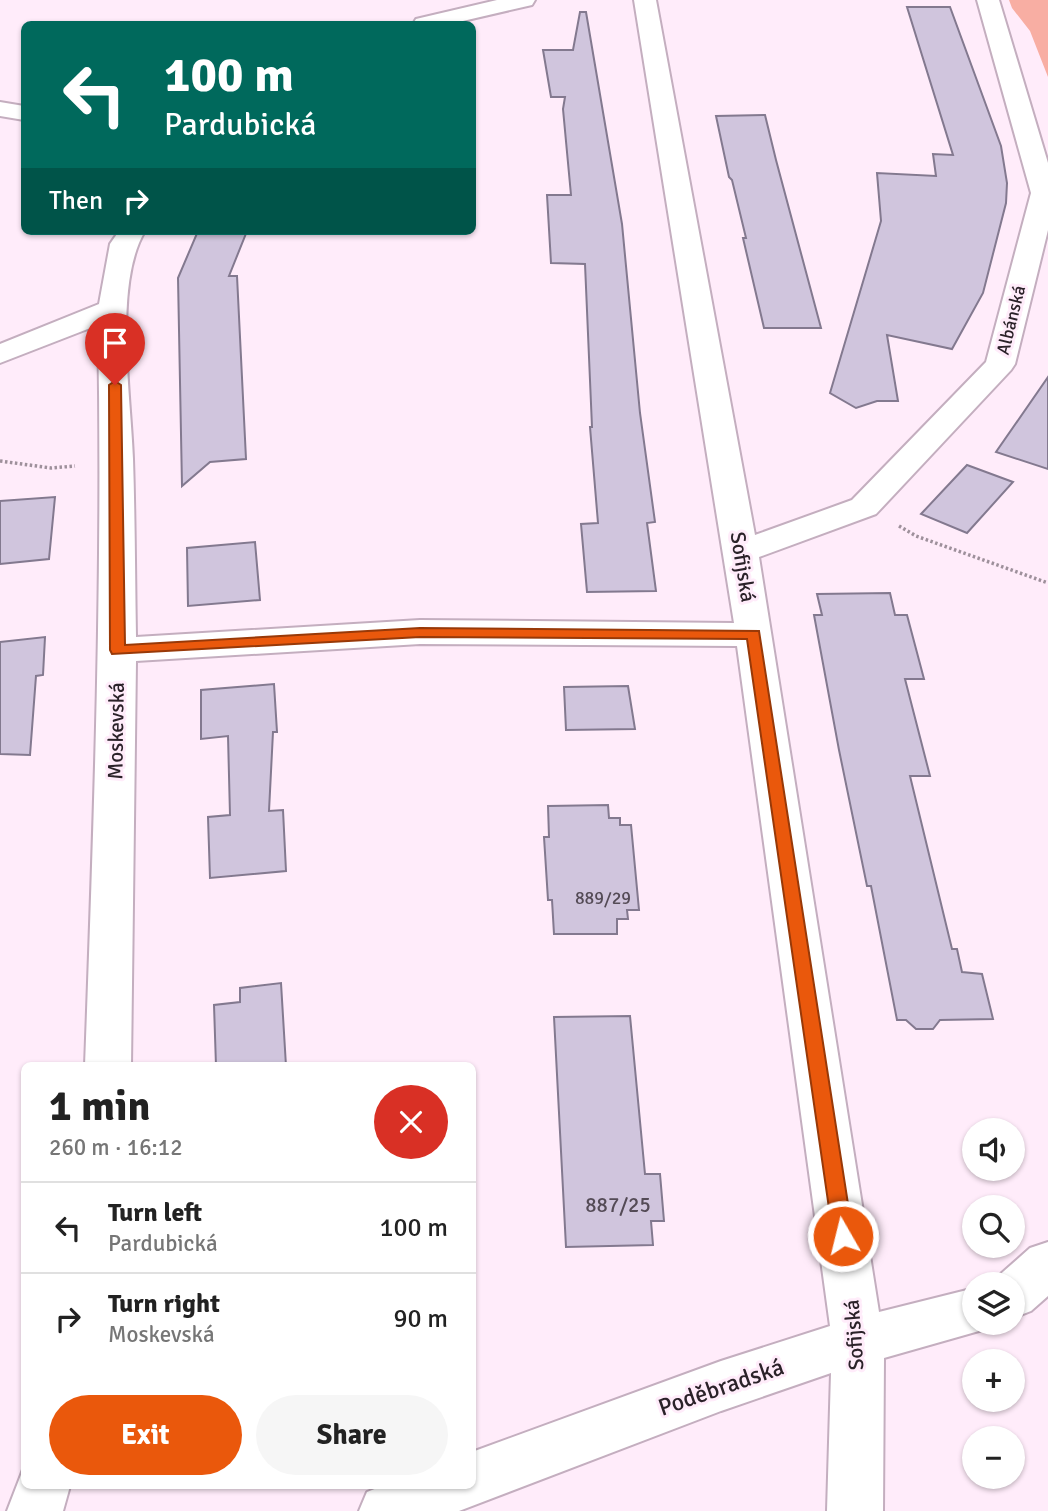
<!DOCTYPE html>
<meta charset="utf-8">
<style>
:root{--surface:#fff;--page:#f6f6f6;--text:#222;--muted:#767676;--line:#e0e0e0;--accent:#ea580c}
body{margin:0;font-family:Signika,sans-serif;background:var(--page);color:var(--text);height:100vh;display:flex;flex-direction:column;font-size:26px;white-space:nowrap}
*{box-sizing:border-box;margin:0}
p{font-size:23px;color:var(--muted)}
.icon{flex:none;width:38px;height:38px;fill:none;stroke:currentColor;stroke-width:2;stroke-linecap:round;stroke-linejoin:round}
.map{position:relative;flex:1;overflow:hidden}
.drawer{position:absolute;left:21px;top:1062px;width:455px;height:427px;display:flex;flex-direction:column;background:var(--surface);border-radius:10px;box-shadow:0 2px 5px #0004}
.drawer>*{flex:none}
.top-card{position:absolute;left:21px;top:21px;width:455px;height:214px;border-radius:10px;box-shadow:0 2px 5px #0004;background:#00695c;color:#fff;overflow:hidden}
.buttons{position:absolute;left:962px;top:1118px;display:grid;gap:14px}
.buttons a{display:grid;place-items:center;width:63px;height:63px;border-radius:50%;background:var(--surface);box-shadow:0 2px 5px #0004;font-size:35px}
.pin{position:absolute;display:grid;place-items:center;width:60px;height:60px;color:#fff;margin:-72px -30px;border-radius:50% 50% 50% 0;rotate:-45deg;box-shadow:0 0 7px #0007}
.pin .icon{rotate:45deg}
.me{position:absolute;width:77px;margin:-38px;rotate:352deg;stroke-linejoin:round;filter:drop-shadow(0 0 5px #0008)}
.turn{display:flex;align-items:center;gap:24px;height:147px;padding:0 28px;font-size:32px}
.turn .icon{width:91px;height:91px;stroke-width:2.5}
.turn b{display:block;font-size:49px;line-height:60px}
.then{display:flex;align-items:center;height:66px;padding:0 28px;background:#0003;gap:14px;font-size:26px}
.round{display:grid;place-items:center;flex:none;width:74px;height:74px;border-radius:37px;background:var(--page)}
.head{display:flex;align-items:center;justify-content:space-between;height:119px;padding:0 28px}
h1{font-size:42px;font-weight:700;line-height:52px}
.primary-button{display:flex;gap:14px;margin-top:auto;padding:14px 28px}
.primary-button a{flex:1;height:80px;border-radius:42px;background:var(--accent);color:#fff;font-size:28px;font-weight:700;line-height:80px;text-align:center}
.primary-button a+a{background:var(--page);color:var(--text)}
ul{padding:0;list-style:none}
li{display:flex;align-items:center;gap:21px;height:91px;padding:0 28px;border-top:2px solid var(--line)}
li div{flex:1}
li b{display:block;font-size:26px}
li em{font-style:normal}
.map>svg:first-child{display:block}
</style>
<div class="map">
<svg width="1048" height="1511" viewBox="0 0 1048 1511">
<rect width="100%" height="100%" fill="#ffecfa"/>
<!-- forest -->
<path fill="#f8aea3" d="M 1009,0 L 1048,0 L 1048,77 L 1030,31 L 1012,8 Z"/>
<!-- building -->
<g fill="#d0c5dd" stroke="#83798f" stroke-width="2">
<path d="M 907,7 L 950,7 L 1001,146 L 1007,183 L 1006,203 L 983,293 L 952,349 L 887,335 L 898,401 L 877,401 L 856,408 L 830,393 L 881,221 L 877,173 L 936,176 L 933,154 L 953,155 Z"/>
<path d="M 580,12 L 586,12 L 622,224 L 640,413 L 655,522 L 647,523 L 656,591 L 587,592 L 581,524 L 598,523 L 590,427 L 592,427 L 585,264 L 551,263 L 547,195 L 571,195 L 563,109 L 565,97 L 551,97 L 543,50 L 573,50 Z"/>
<path d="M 765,115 L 776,160 L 821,328 L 764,328 L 743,238 L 746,238 L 732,180 L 729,177 L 716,116 Z"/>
<path d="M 198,231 L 247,231 L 229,276 L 237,276 L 246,459 L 210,462 L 182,486 L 178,278 Z"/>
<path d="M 1048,377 L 1048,469 L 996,452 Z"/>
<path d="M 967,465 L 1013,482 L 967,533 L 921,514 Z"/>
<path d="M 55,497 L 49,559 L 0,564 L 0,501 Z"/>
<path d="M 255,542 L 260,600 L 188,606 L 187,548 Z"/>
<path d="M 890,593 L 895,615 L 907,615 L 924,679 L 905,679 L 930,776 L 910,776 L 952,949 L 957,949 L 962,972 L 982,974 L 993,1019 L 940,1020 L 933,1029 L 916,1029 L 906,1020 L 897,1020 L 871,886 L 867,886 L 839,750 L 814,615 L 822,615 L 817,594 Z"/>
<path d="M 45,637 L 43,675 L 36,676 L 30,755 L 0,754 L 0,642 Z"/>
<path d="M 274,684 L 277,732 L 273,732 L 269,811 L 283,810 L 286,871 L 210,878 L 208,817 L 230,815 L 228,736 L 201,739 L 201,690 Z"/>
<path d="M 628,686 L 635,729 L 566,730 L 564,687 Z"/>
<path d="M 608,805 L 609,818 L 620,818 L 620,825 L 631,825 L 639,910 L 627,910 L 628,919 L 617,919 L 617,934 L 554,934 L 552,900 L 548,900 L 544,837 L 549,837 L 548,806 Z"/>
<path d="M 281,983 L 286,1066 L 216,1066 L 214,1005 L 240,1002 L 240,988 Z"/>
<path d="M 630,1016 L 645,1174 L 660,1174 L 664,1221 L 651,1221 L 653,1245 L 566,1247 L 554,1017 Z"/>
</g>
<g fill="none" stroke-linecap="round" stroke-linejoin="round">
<defs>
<g id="street">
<path d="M 497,0 L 535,0 L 532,5 L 450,24 L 413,24 L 416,19 Z"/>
<path d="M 634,0 L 656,0 L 755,535 L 852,500 L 986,362 L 1031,193 L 977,0 L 999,0 L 1048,163 L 1048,230 L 1015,364 L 1011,370 L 876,514 L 759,557 L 879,1312 L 975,1288 L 975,1323 L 995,1323 L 993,1327 L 884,1358 L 883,1511 L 827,1511 L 831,1373 L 721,1411 L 459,1511 L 359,1511 L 367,1492 L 382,1486 L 472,1486 L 472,1452 L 721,1361 L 830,1326 L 737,646 L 420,644 L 136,661 L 131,1066 L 85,1066 C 94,819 103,572 98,325 L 0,363 L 0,344 L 99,304 L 110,244 L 119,231 L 145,231 C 113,284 131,397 133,459 C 135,519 135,578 136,637 L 420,620 L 734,623 Z"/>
<path d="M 0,102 L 24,106 L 24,120 L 0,116 Z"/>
<path d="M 1048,1242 L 1048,1296 L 1031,1311 L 1013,1318 L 1013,1284 L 993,1284 L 995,1279 L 1030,1248 Z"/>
<path d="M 24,1467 L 24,1486 L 70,1486 L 63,1511 L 7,1511 Z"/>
</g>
</defs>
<!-- street casing -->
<use href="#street" stroke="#c4aebf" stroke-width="4"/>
<!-- path -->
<g stroke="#9e909b" stroke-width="3.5" stroke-dasharray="2.5 2.5" stroke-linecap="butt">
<path d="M 0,461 L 51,468 L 75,466"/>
<path d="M 899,526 L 916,536 L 1048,583"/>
</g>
<!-- street -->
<use href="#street" fill="#fff" fill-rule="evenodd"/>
</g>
<!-- route -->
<path fill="#ea580c" stroke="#983908" stroke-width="2" d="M 115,381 L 121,385 L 125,645 L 420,628 L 759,631 L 853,1236 L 850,1242 L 843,1245 L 836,1242 L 833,1236 L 747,639 L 420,637 L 112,654 L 110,650 L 109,385 Z"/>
<g text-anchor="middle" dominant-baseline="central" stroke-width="6" stroke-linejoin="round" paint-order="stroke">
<!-- far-street labels -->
<g font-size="18" fill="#2b2229" stroke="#ffecfa">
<text transform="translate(1011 320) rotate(-76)">Albánská</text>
</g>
<!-- number labels -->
<g font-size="18" fill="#544b56">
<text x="603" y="898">889/29</text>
</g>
<!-- street labels -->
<g font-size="21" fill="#2b2229" stroke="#ffecfa">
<text transform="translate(743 567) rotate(81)">Sofijská</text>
<text transform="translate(116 731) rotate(-89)">Moskevská</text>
<text transform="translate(854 1335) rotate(-94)">Sofijská</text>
</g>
<!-- near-number labels -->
<g font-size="21" fill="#544b56">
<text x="618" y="1205">887/25</text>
</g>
<!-- near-street labels -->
<g font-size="24" fill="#2b2229" stroke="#ffecfa">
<text transform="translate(721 1387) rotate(-19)">Poděbradská</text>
</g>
</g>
</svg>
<div class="buttons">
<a><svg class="icon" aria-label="sound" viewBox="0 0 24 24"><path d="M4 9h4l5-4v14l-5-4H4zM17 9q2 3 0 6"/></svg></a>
<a><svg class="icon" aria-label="search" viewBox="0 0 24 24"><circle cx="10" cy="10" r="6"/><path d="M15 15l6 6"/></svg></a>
<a><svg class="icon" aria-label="layers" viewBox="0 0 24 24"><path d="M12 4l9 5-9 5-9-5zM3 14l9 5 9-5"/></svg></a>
<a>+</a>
<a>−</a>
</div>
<div class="pin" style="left:115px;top:385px;background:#d93025"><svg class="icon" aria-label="arrive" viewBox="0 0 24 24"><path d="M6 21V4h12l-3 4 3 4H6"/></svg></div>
<svg class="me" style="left:843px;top:1236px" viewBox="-20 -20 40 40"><circle r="17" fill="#ea580c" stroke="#fff" stroke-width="3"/><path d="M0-11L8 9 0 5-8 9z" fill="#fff"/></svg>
<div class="top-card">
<div class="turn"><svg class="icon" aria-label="left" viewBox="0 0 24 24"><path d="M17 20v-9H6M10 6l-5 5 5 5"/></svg><div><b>100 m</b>Pardubická</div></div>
<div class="then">Then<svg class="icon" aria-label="right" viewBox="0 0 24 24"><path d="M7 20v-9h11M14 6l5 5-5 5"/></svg></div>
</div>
<section class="drawer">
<div class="head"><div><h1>1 min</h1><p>260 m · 16:12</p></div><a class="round" style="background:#d93025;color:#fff"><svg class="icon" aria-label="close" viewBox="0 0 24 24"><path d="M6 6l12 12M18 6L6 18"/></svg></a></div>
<ul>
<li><svg class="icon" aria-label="left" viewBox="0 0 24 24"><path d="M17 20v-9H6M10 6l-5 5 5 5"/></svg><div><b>Turn left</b><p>Pardubická</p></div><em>100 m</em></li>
<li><svg class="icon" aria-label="right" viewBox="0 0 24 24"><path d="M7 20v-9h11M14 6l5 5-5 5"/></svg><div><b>Turn right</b><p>Moskevská</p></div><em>90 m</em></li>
</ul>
<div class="primary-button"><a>Exit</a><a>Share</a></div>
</section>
</div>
